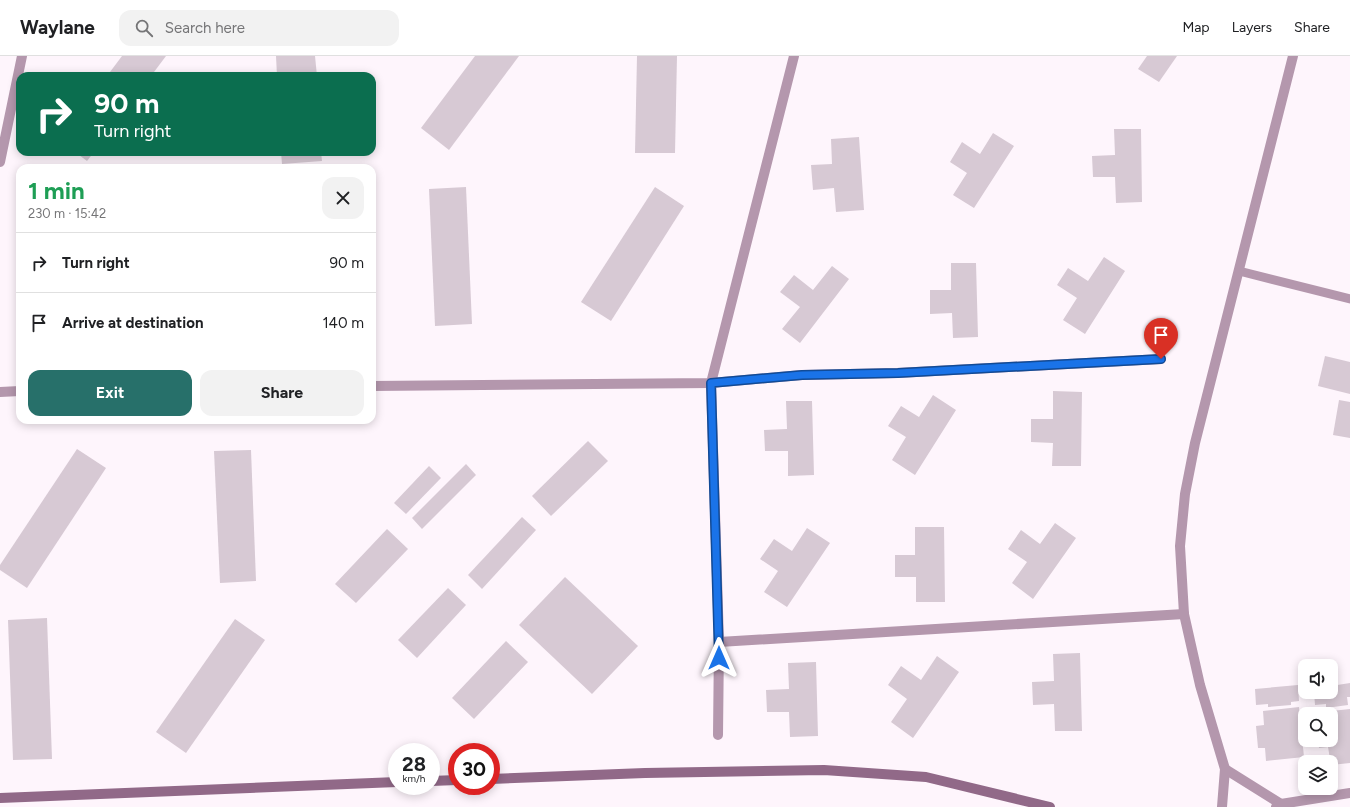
<!DOCTYPE html>
<meta charset="utf-8">
<style>
:root{--surface:#fff;--page:#f2f2f2;--text:#202124;--muted:#757577;--line:#e0e0e0;--accent:#27706a}
body{margin:0;font-family:Figtree,sans-serif;background:var(--page);color:var(--text);height:100vh;display:flex;flex-direction:column;font-size:15px;white-space:nowrap}
*{box-sizing:border-box;margin:0}
p{font-size:13px;color:var(--muted)}
.icon{flex:none;width:22px;height:22px;fill:none;stroke:currentColor;stroke-width:2;stroke-linecap:round;stroke-linejoin:round}
.map{position:relative;flex:1;overflow:hidden}
.drawer{position:absolute;left:16px;top:108px;width:360px;height:260px;display:flex;flex-direction:column;background:var(--surface);border-radius:12px;box-shadow:0 2px 10px #0003}
.drawer>*{flex:none}
.hud{position:absolute;left:16px;top:16px;width:360px;height:84px;border-radius:12px;box-shadow:0 2px 10px #0003;background:#0b6e4f;color:#fff;overflow:hidden}
.tools{position:absolute;left:1298px;top:603px;display:grid;gap:8px}
.tools a{display:grid;place-items:center;width:40px;height:40px;border-radius:8px;background:var(--surface);box-shadow:0 2px 10px #0003;font-size:20px}
.speed{position:absolute;left:388px;top:687px;display:flex;gap:8px;font-size:20px;font-weight:700;text-align:center}
.speed>*{display:grid;place-content:center;width:52px;height:52px;border-radius:50%;background:var(--surface);box-shadow:0 2px 10px #0003;line-height:1}
.speed small{font-size:10px;font-weight:400}
.speed .limit{border:6px solid #d22;background:#fff;color:#111}
.pin{position:absolute;display:grid;place-items:center;width:34px;height:34px;color:#fff;margin:-41px -17px;border-radius:50% 50% 50% 0;rotate:-45deg;box-shadow:0 0 4px #0007}
.pin .icon{rotate:45deg}
.me{position:absolute;width:44px;margin:-22px;rotate:0deg;stroke-linejoin:round;filter:drop-shadow(0 0 3px #0008)}
.turn{display:flex;align-items:center;gap:14px;height:84px;padding:0 12px;font-size:18px}
.turn .icon{width:52px;height:52px;stroke-width:2.5}
.turn b{display:block;font-size:28px;line-height:34px}
.round{display:grid;place-items:center;flex:none;width:42px;height:42px;border-radius:12px;background:var(--page)}
.head{display:flex;align-items:center;justify-content:space-between;height:68px;padding:0 12px}
h1{font-size:24px;font-weight:700;line-height:30px;color:#1e9e55}
.action{display:flex;gap:8px;margin-top:auto;padding:8px 12px}
.action a{flex:1;height:46px;border-radius:12px;background:var(--accent);color:#fff;font-size:16px;font-weight:700;line-height:46px;text-align:center}
.action a+a{background:var(--page);color:var(--text)}
ul{padding:0;list-style:none}
li{display:flex;align-items:center;gap:12px;height:60px;padding:0 12px;border-top:1px solid var(--line)}
li div{flex:1}
li b{display:block;font-size:15px}
li em{font-style:normal}
header{display:flex;align-items:center;gap:24px;box-sizing:border-box;height:56px;padding:0 20px;background:var(--surface);border-bottom:1px solid var(--line)}
header strong{font-size:19px}
nav{display:flex;gap:22px;margin-inline-start:auto;font-size:14px}
.search{width:280px;height:36px;background:var(--page);display:flex;align-items:center;gap:10px;box-sizing:border-box;padding:0 14px;border-radius:12px;color:var(--muted);font-size:15px}
.map>svg:first-child{display:block}
</style>
<header>
<strong>Waylane</strong>
<div class="search"><svg class="icon" aria-label="search" viewBox="0 0 24 24"><circle cx="10" cy="10" r="6"/><path d="M15 15l6 6"/></svg>Search here</div>
<nav><a>Map</a><a>Layers</a><a>Share</a></nav>
</header>
<div class="map">
<svg width="1350" height="751" viewBox="0 0 1350 751">
<rect width="100%" height="100%" fill="#fef5fc"/>
<!-- building -->
<g fill="#d7c9d4">
<path d="M 122,0 L 166,0 L 151,20 L 107,20 Z"/>
<path d="M 276,0 L 315,0 L 317,20 L 277,20 Z"/>
<path d="M 475,0 L 519,0 L 449,94 L 421,72 Z"/>
<path d="M 637,0 L 677,0 L 675,97 L 635,97 Z"/>
<path d="M 1147,0 L 1177,0 L 1159,26 L 1138,13 Z"/>
<path d="M 1114,73 L 1141,73 L 1142,146 L 1116,147 L 1115,121 L 1093,121 L 1092,100 L 1115,99 Z"/>
<path d="M 993,77 L 1014,90 L 974,152 L 953,139 L 967,117 L 950,106 L 962,86 L 980,98 Z"/>
<path d="M 859,81 L 864,154 L 836,156 L 834,132 L 813,134 L 811,109 L 832,108 L 831,83 Z"/>
<path d="M 75,96 L 94,96 L 87,105 Z"/>
<path d="M 281,96 L 321,96 L 322,105 L 282,108 Z"/>
<path d="M 466,131 L 472,268 L 435,270 L 429,133 Z"/>
<path d="M 655,131 L 684,150 L 611,265 L 581,246 Z"/>
<path d="M 1104,201 L 1125,215 L 1085,278 L 1063,264 L 1077,242 L 1057,229 L 1068,212 L 1088,225 Z"/>
<path d="M 951,207 L 976,207 L 978,281 L 953,282 L 952,257 L 930,258 L 930,234 L 951,234 Z"/>
<path d="M 832,210 L 849,223 L 800,287 L 782,273 L 800,251 L 780,236 L 794,219 L 813,234 Z"/>
<path d="M 1325,300 L 1350,306 L 1350,338 L 1318,330 Z"/>
<path d="M 1053,335 L 1082,336 L 1081,410 L 1052,410 L 1053,387 L 1031,386 L 1031,363 L 1053,363 Z"/>
<path d="M 933,339 L 956,354 L 915,419 L 892,404 L 906,381 L 888,370 L 901,350 L 919,361 Z"/>
<path d="M 1339,344 L 1350,346 L 1350,382 L 1333,379 Z"/>
<path d="M 786,345 L 812,345 L 814,419 L 788,420 L 788,395 L 765,395 L 764,374 L 787,373 Z"/>
<path d="M 588,385 L 608,405 L 551,460 L 532,440 Z"/>
<path d="M 77,393 L 106,412 L 27,532 L 0,514 L 0,509 Z"/>
<path d="M 251,394 L 256,525 L 220,527 L 214,395 Z"/>
<path d="M 466,408 L 476,419 L 422,473 L 412,462 Z"/>
<path d="M 429,410 L 441,422 L 406,458 L 394,447 Z"/>
<path d="M 522,461 L 536,474 L 482,533 L 468,519 Z"/>
<path d="M 1055,467 L 1076,482 L 1033,543 L 1012,527 L 1027,506 L 1008,493 L 1021,474 L 1040,488 Z"/>
<path d="M 915,471 L 944,471 L 945,546 L 916,546 L 916,521 L 895,521 L 895,499 L 915,499 Z"/>
<path d="M 807,472 L 830,487 L 787,551 L 764,536 L 778,515 L 760,503 L 774,483 L 792,495 Z"/>
<path d="M 387,473 L 408,493 L 356,547 L 335,528 Z"/>
<path d="M 565,521 L 638,590 L 592,638 L 519,569 Z"/>
<path d="M 448,532 L 466,549 L 417,602 L 398,584 Z"/>
<path d="M 47,562 L 52,703 L 13,704 L 8,564 Z"/>
<path d="M 235,563 L 265,584 L 186,697 L 156,676 Z"/>
<path d="M 506,585 L 528,606 L 474,663 L 452,642 Z"/>
<path d="M 1080,597 L 1082,675 L 1055,675 L 1054,648 L 1033,649 L 1032,626 L 1054,625 L 1053,598 Z"/>
<path d="M 937,600 L 959,616 L 913,682 L 891,666 L 907,643 L 888,629 L 901,610 L 921,624 Z"/>
<path d="M 816,606 L 818,680 L 790,681 L 789,656 L 767,656 L 766,634 L 789,633 L 788,607 Z"/>
<path d="M 1350,627 L 1350,641 L 1347,641 L 1348,649 L 1326,652 L 1326,648 L 1315,649 L 1314,636 L 1331,636 L 1331,630 Z"/>
<path d="M 1298,629 L 1299,645 L 1291,646 L 1291,649 L 1268,651 L 1268,648 L 1256,649 L 1255,633 Z"/>
<path d="M 1299,651 L 1304,701 L 1266,705 L 1265,692 L 1258,692 L 1256,670 L 1264,669 L 1263,655 Z"/>
<path d="M 1350,653 L 1350,707 L 1331,709 L 1328,691 L 1319,692 L 1318,684 L 1331,684 L 1331,658 L 1322,658 L 1322,656 Z"/>
</g>
<g fill="none" stroke-linecap="round" stroke-linejoin="round">
<!-- lane -->
<path stroke="#b497ad" stroke-width="9" d="M 1239,215 L 1350,243"/>
<!-- street -->
<g stroke="#b497ad" stroke-width="10">
<path d="M 0,106 L 22,0"/>
<path d="M 372,330 L 711,327 L 802,319 L 897,317 L 1161,303"/>
<path d="M 0,336 L 20,335"/>
<path d="M 719,586 L 1184,558"/>
<path d="M 718,679 L 719,586 L 711,327 L 794,0"/>
<path d="M 1225,713 L 1281,748"/>
<path d="M 1222,751 L 1225,713 L 1200,629 L 1184,558 L 1180,490 L 1185,438 L 1195,387 L 1293,0"/>
<path d="M 1276,751 L 1281,748 L 1350,737"/>
</g>
<!-- secondary -->
<g stroke="#916988" stroke-width="10">
<path d="M 491,723 L 645,717 L 824,714 L 926,721 L 1050,751"/>
<path d="M 431,725 L 457,724"/>
<path d="M 0,742 L 397,726"/>
</g>
</g>
<g fill="none" stroke-linecap="round" stroke-linejoin="round">
<defs>
<path id="route" d="M 719,602 L 711,327 L 802,319 L 898,317 L 1161,303"/>
</defs>
<!-- route casing -->
<use href="#route" stroke="#114b97" stroke-width="10"/>
<!-- route -->
<use href="#route" stroke="#1a73e8" stroke-width="7"/>
</g>
</svg>
<div class="tools">
<a><svg class="icon" aria-label="sound" viewBox="0 0 24 24"><path d="M4 9h4l5-4v14l-5-4H4zM17 9q2 3 0 6"/></svg></a>
<a><svg class="icon" aria-label="search" viewBox="0 0 24 24"><circle cx="10" cy="10" r="6"/><path d="M15 15l6 6"/></svg></a>
<a><svg class="icon" aria-label="layers" viewBox="0 0 24 24"><path d="M12 4l9 5-9 5-9-5zM3 14l9 5 9-5"/></svg></a>
</div>
<div class="speed"><div>28<small>km/h</small></div><div class="limit">30</div></div>
<div class="pin" style="left:1161px;top:303px;background:#d93025"><svg class="icon" aria-label="arrive" viewBox="0 0 24 24"><path d="M6 21V4h12l-3 4 3 4H6"/></svg></div>
<svg class="me" style="left:719px;top:602px" viewBox="-20 -20 40 40"><path d="M0-17L14 15 0 8-14 15z" fill="#1a73e8" stroke="#fff" stroke-width="4"/></svg>
<div class="hud">
<div class="turn"><svg class="icon" aria-label="right" viewBox="0 0 24 24"><path d="M7 20v-9h11M14 6l5 5-5 5"/></svg><div><b>90 m</b>Turn right</div></div>
</div>
<section class="drawer">
<div class="head"><div><h1>1 min</h1><p>230 m · 15:42</p></div><a class="round"><svg class="icon" aria-label="close" viewBox="0 0 24 24"><path d="M6 6l12 12M18 6L6 18"/></svg></a></div>
<ul>
<li><svg class="icon" aria-label="right" viewBox="0 0 24 24"><path d="M7 20v-9h11M14 6l5 5-5 5"/></svg><div><b>Turn right</b></div><em>90 m</em></li>
<li><svg class="icon" aria-label="arrive" viewBox="0 0 24 24"><path d="M6 21V4h12l-3 4 3 4H6"/></svg><div><b>Arrive at destination</b></div><em>140 m</em></li>
</ul>
<div class="action"><a>Exit</a><a>Share</a></div>
</section>
</div>
